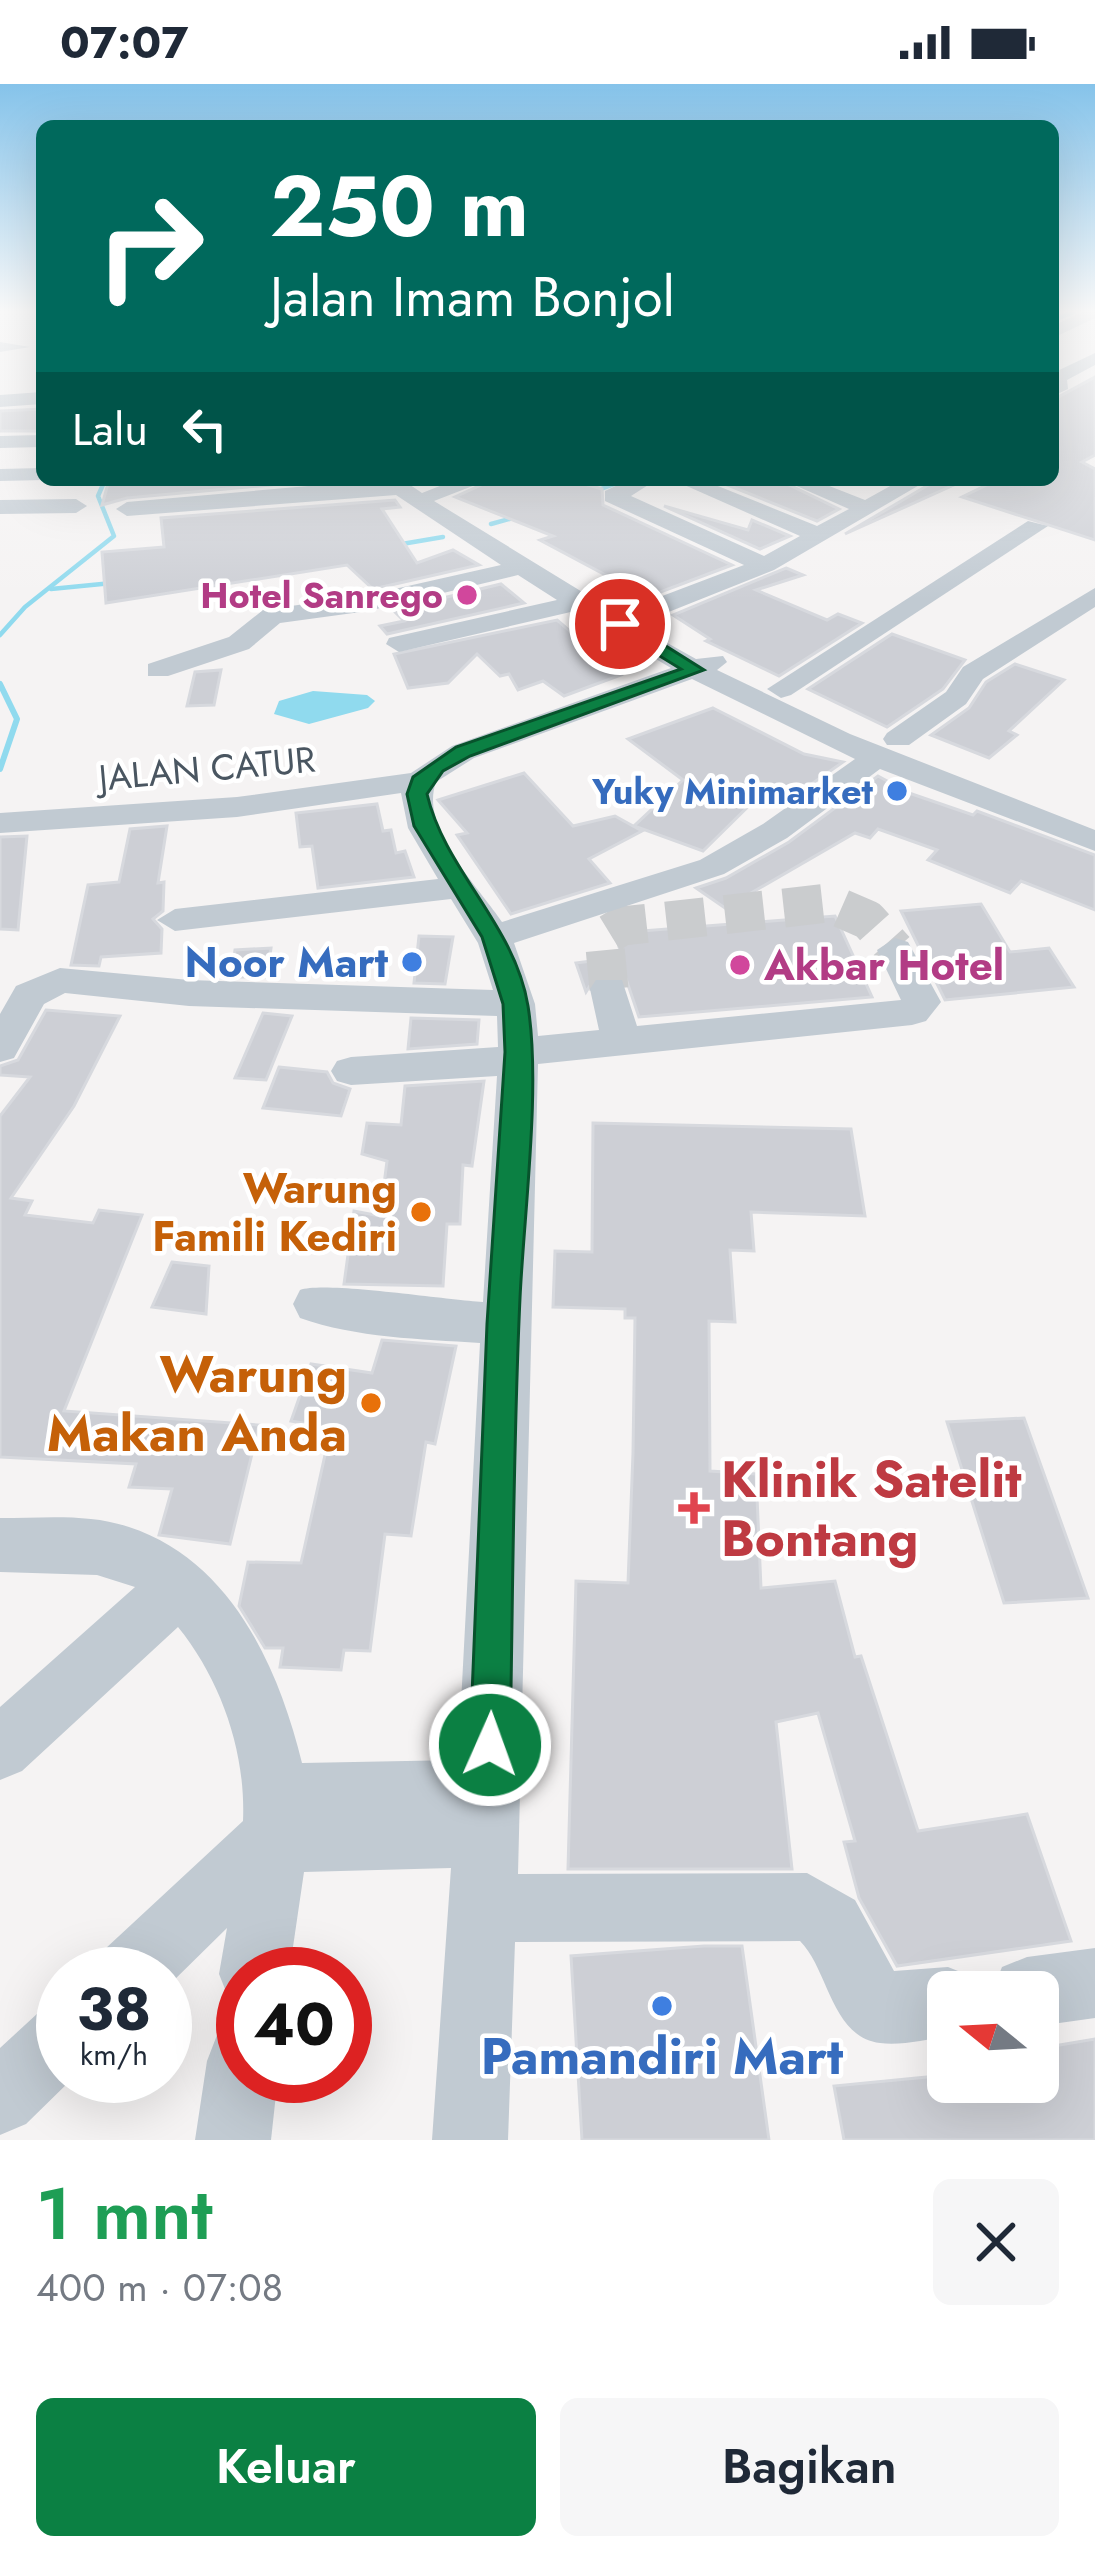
<!DOCTYPE html>
<html lang="id">
<meta charset="utf-8">
<style>
:root{--surface:#fff;--page:#f6f6f7;--text:#1f2937;--muted:#747a83;--accent:#0b8043}
body{margin:0;font-family:Jost,sans-serif;background:var(--page);color:var(--text);height:100vh;display:flex;flex-direction:column;font-size:45px;white-space:nowrap}
*{box-sizing:border-box;margin:0}
p{font-size:39px;color:var(--muted)}
.icon{flex:none;width:66px;height:66px;fill:none;stroke:currentColor;stroke-width:2;stroke-linecap:round;stroke-linejoin:round}
.map{position:relative;height:2056px;overflow:hidden}
.drawer{display:flex;flex-direction:column;background:var(--surface);flex:1}
.drawer>*{flex:none}
.banner{position:absolute;left:36px;top:36px;width:1023px;height:366px;border-radius:18px;box-shadow:0 12px 48px #0002;background:#00695c;color:#fff;overflow:hidden}
.needle{width:78px;rotate:288deg}
.buttons{position:absolute;left:927px;top:1887px;display:grid;gap:24px}
.buttons a{display:grid;place-items:center;width:132px;height:132px;border-radius:18px;background:var(--surface);box-shadow:0 12px 48px #0002;font-size:60px}
.speed{position:absolute;left:36px;top:1863px;display:flex;gap:24px;font-size:60px;font-weight:700;text-align:center}
.speed>*{display:grid;place-content:center;width:156px;height:156px;border-radius:50%;background:var(--surface);box-shadow:0 12px 48px #0002;line-height:1}
.speed small{font-size:30px;font-weight:400}
.speed .limit{border:18px solid #d22;background:#fff;color:#111}
.pin{position:absolute;display:grid;place-items:center;width:102px;height:102px;color:#fff;margin:-51px;border:6px solid #fff;border-radius:50%;box-shadow:0 3px 12px #0007}
.me{position:absolute;width:132px;margin:-66px;rotate:2deg;stroke-linejoin:round;filter:drop-shadow(0 0 9px #0008)}
.turn{display:flex;align-items:center;gap:42px;height:252px;padding:0 36px;font-size:54px}
.turn .icon{width:156px;height:156px;stroke-width:2.5}
.turn b{display:block;font-size:84px;line-height:102px}
.then{display:flex;align-items:center;height:114px;padding:0 36px;background:#0003;gap:24px;font-size:45px}
.round{display:grid;place-items:center;flex:none;width:126px;height:126px;border-radius:18px;background:var(--page)}
.head{display:flex;align-items:center;justify-content:space-between;height:204px;padding:0 36px}
h1{font-size:72px;font-weight:600;line-height:90px;color:#1e9e55}
.button{display:flex;gap:24px;margin-top:auto;padding:24px 36px}
.button a{flex:1;height:138px;border-radius:18px;background:var(--accent);color:#fff;font-size:48px;font-weight:600;line-height:138px;text-align:center}
.button a+a{background:var(--page);color:var(--text)}
.status{display:flex;justify-content:space-between;align-items:center;height:84px;padding:0 60px;background:var(--surface);direction:ltr}
.status svg{height:33px;fill:currentColor}
.map>svg:first-child{display:block}
</style>
<div class="status"><b>07:07</b><svg viewBox="0 0 49 12"><path d="M0 12V9h3v3zM5 12V6h3v6zM10 12V3h3v9zM15 12V0h3v12zM26 1h20v11H26zM47 4h2v5h-2z"/></svg></div>
<div class="map">
<svg width="1095" height="2056" viewBox="0 0 1095 2056">
<rect width="100%" height="100%" fill="#f5f3f3"/>
<!-- water -->
<path fill="#90daee" d="M 313,607 L 367,611 L 375,617 L 368,624 L 309,640 L 274,630 L 279,617 Z"/>
<g fill="none" stroke-linecap="round" stroke-linejoin="round">
<!-- stream-far1 -->
<g stroke="#90daee" stroke-width="4.5">
<path d="M 1053,236 L 1074,228"/>
<path d="M 593,408 L 625,396"/>
<path d="M 491,440 L 520,432"/>
<path d="M 396,461 L 443,453"/>
<path d="M 51,505 L 112,499"/>
<path d="M 0,551 L 25,523 L 114,452 L 98,412 L 105,396"/>
</g>
<!-- stream -->
<path stroke="#90daee" stroke-width="6" d="M 0,600 L 17,635 L 0,685"/>
</g>
<!-- building -->
<g fill="#cdcfd5" stroke="#d7d9de" stroke-width="3">
<path d="M 1095,293 L 1095,371 L 1082,378 L 1095,385 L 1095,456 L 962,413 L 997,396 L 1053,396 L 1053,316 Z"/>
<path d="M 42,325 L 42,347 L 0,347 L 0,327 Z"/>
<path d="M 109,396 L 326,396 L 127,414 L 102,421 Z"/>
<path d="M 492,396 L 571,396 L 602,405 L 603,421 L 732,481 L 647,513 L 540,456 L 553,452 L 455,413 Z"/>
<path d="M 715,396 L 779,396 L 839,425 L 817,437 Z"/>
<path d="M 932,396 L 965,396 L 845,450 L 930,400 Z"/>
<path d="M 395,416 L 400,423 L 382,425 L 417,479 L 453,466 L 479,481 L 373,505 L 347,481 L 106,519 L 102,468 L 164,463 L 161,434 Z"/>
<path d="M 664,422 L 748,446 L 752,436 L 790,452 L 760,465 Z"/>
<path d="M 786,484 L 803,491 L 756,506 L 827,536 L 838,530 L 862,539 L 779,592 L 706,557 L 710,555 L 673,531 Z"/>
<path d="M 501,500 L 524,519 L 387,550 L 380,542 L 404,537 L 393,526 Z"/>
<path d="M 557,536 L 621,591 L 564,612 L 543,597 L 518,606 L 509,590 L 500,592 L 477,570 L 448,599 L 408,604 L 394,570 Z"/>
<path d="M 892,550 L 965,576 L 943,605 L 887,643 L 808,605 Z"/>
<path d="M 1015,580 L 1064,596 L 1009,647 L 1017,651 L 989,674 L 931,651 L 969,624 L 986,598 Z"/>
<path d="M 221,586 L 214,621 L 187,622 L 195,588 Z"/>
<path d="M 713,624 L 804,670 L 843,678 L 790,715 L 766,705 L 703,767 L 634,742 L 683,696 L 628,655 Z"/>
<path d="M 524,689 L 573,742 L 615,732 L 642,747 L 589,775 L 610,799 L 511,830 L 457,751 L 467,749 L 438,716 Z"/>
<path d="M 878,692 L 909,709 L 973,731 L 977,727 L 1095,771 L 1095,826 L 1021,797 L 1010,809 L 928,776 L 937,766 L 878,745 L 870,754 L 855,749 L 725,824 L 696,804 L 726,794 L 789,758 Z"/>
<path d="M 377,720 L 383,747 L 391,746 L 396,769 L 405,767 L 414,793 L 318,804 L 312,762 L 300,763 L 296,729 Z"/>
<path d="M 167,742 L 158,799 L 164,798 L 163,827 L 153,835 L 162,845 L 161,869 L 101,873 L 99,882 L 71,881 L 88,801 L 119,798 L 130,745 Z"/>
<path d="M 27,752 L 18,846 L 0,845 L 0,753 Z"/>
<path d="M 981,820 L 1010,868 L 1049,864 L 1074,903 L 945,916 L 901,827 Z"/>
<path d="M 835,832 L 872,913 L 639,933 L 625,892 L 596,892 L 586,908 L 576,879 L 622,873 L 615,849 Z"/>
<path d="M 419,852 L 453,853 L 445,900 L 414,899 Z"/>
<path d="M 271,864 L 267,893 L 231,893 L 235,866 Z"/>
<path d="M 46,926 L 120,932 L 74,1022 L 11,1114 L 32,1117 L 25,1131 L 93,1139 L 99,1126 L 142,1131 L 64,1327 L 259,1341 L 230,1460 L 159,1451 L 172,1405 L 129,1403 L 136,1380 L 0,1373 L 0,1032 L 30,993 L 0,991 L 0,982 L 18,976 Z"/>
<path d="M 263,929 L 292,932 L 266,996 L 235,994 Z"/>
<path d="M 411,934 L 479,936 L 477,960 L 408,965 Z"/>
<path d="M 279,983 L 327,988 L 333,999 L 350,1005 L 341,1032 L 263,1024 Z"/>
<path d="M 484,997 L 472,1082 L 463,1081 L 460,1140 L 447,1140 L 443,1202 L 344,1200 L 354,1127 L 380,1132 L 387,1077 L 362,1070 L 367,1039 L 401,1041 L 405,1002 Z"/>
<path d="M 593,1039 L 851,1045 L 865,1132 L 751,1128 L 754,1167 L 730,1166 L 735,1238 L 709,1237 L 710,1387 L 756,1390 L 761,1504 L 835,1497 L 855,1573 L 861,1572 L 918,1747 L 1027,1730 L 1071,1857 L 897,1882 L 859,1814 L 844,1758 L 855,1757 L 818,1629 L 776,1638 L 792,1785 L 568,1785 L 576,1497 L 628,1499 L 633,1369 L 635,1234 L 625,1234 L 625,1225 L 553,1223 L 555,1167 L 592,1168 Z"/>
<path d="M 172,1178 L 209,1182 L 206,1230 L 152,1223 Z"/>
<path d="M 382,1256 L 456,1262 L 435,1360 L 426,1358 L 411,1452 L 385,1450 L 370,1567 L 344,1566 L 341,1586 L 280,1583 L 283,1564 L 265,1564 L 239,1522 L 248,1478 L 301,1479 L 331,1344 L 291,1337 L 311,1280 L 372,1289 Z"/>
<path d="M 1024,1334 L 1088,1514 L 1004,1519 L 947,1338 Z"/>
<path d="M 704,1862 L 742,1862 L 769,2056 L 582,2056 L 571,1872 Z"/>
<path d="M 1095,1955 L 1095,2056 L 844,2056 L 834,2002 L 948,1991 L 948,1998 L 1053,1998 L 1042,1964 Z"/>
</g>
<g fill="none" stroke-linecap="round" stroke-linejoin="round">
<!-- minor-tunnel -->
<path stroke="#caccce" stroke-width="39" stroke-dasharray="39 20" stroke-linecap="butt" d="M 609,905 L 604,853 L 622,842 L 829,819 L 868,836 L 895,866"/>
<!-- minor -->
<g fill="#c1cad2" fill-rule="evenodd">
<path d="M 1082,228 L 1095,228 L 1095,234 L 1053,254 L 1053,242 Z"/>
<path d="M 0,258 L 30,263 L 0,268 Z"/>
<path d="M 1095,269 L 1095,281 L 1067,296 L 1068,305 L 1053,312 L 1053,289 Z"/>
<path d="M 42,308 L 42,320 L 0,323 L 0,311 Z"/>
<path d="M 42,351 L 42,363 L 0,364 L 0,352 Z"/>
<path d="M 42,384 L 44,396 L 0,397 L 0,385 Z"/>
<path d="M 377,396 L 403,396 L 422,409 L 455,396 L 488,396 L 434,417 L 628,536 L 628,525 L 744,481 L 605,417 L 605,407 L 628,396 L 656,396 L 631,412 L 764,472 L 800,452 L 673,396 L 703,396 L 817,442 L 849,425 L 783,396 L 814,396 L 865,416 L 901,396 L 928,396 L 774,486 L 646,537 L 628,537 L 696,575 L 723,572 L 727,578 L 717,586 L 850,650 L 1095,746 L 1095,767 L 880,685 L 787,754 L 724,790 L 514,859 L 535,920 L 538,952 L 599,946 L 590,905 L 596,896 L 622,896 L 637,942 L 901,916 L 877,866 L 895,854 L 908,858 L 941,918 L 926,937 L 912,941 L 538,980 L 518,1790 L 807,1789 L 855,1816 L 894,1887 L 948,1883 L 973,1893 L 979,1908 L 948,1908 L 948,1953 C 927,1955 901,1962 880,1959 C 831,1953 829,1886 800,1857 L 515,1858 L 508,2056 L 432,2056 L 451,1784 L 304,1788 L 289,1890 L 243,1890 L 243,1920 L 229,1915 L 219,1890 L 227,1844 L 165,1905 L 165,1890 L 95,1890 L 105,1865 L 243,1737 C 246,1668 221,1596 178,1543 L 22,1687 L 0,1696 L 0,1623 L 135,1503 L 97,1491 L 0,1488 L 0,1434 C 42,1434 89,1429 129,1443 C 230,1476 278,1581 302,1679 L 458,1676 L 480,1259 C 420,1255 357,1254 300,1234 L 293,1220 L 300,1206 C 326,1197 445,1216 483,1218 L 497,992 L 351,1001 L 337,997 L 331,987 L 337,977 L 351,973 L 498,963 L 497,932 L 189,922 L 65,909 L 44,920 L 14,974 L 0,978 L 0,930 L 16,902 L 60,884 L 189,896 L 493,906 L 478,859 L 451,815 L 175,847 L 157,836 L 175,825 L 438,795 L 408,744 L 401,709 L 237,733 L 0,749 L 0,729 L 237,713 L 411,689 L 452,662 L 671,584 L 575,527 L 399,568 L 386,560 L 389,554 L 557,516 L 518,491 L 368,527 L 280,539 L 249,565 L 168,592 L 148,592 L 148,580 L 229,553 L 263,526 L 368,511 L 501,481 L 396,411 L 127,432 L 116,425 L 127,418 ZM 692,595 L 855,675 L 763,740 L 700,776 L 502,838 C 479,803 419,745 436,698 L 474,674 Z"/>
<path d="M 0,416 L 76,415 L 87,422 L 76,429 L 0,430 Z"/>
<path d="M 1028,437 L 1048,442 L 791,611 L 781,614 L 767,605 Z"/>
<path d="M 1095,504 L 1095,523 L 983,595 L 966,620 L 909,661 L 887,661 L 883,655 L 887,649 L 946,608 L 963,583 Z"/>
<path d="M 1095,1864 L 1095,1934 L 1038,1942 L 1038,1908 L 992,1908 L 1002,1883 L 1027,1873 Z"/>
<path d="M 63,1918 L 63,1992 L 75,1992 L 26,2040 L 0,2051 L 0,1964 L 38,1929 Z"/>
<path d="M 243,1941 L 243,1992 L 278,1992 L 271,2056 L 195,2056 L 207,1977 L 217,1951 Z"/>
</g>
</g>
<!-- sky -->
<linearGradient id="sky" x2="0" y2="1"><stop stop-color="#85c3ea"/><stop offset="0.44" stop-color="#fafafa"/><stop offset="1" stop-color="#fafafa" stop-opacity="0"/></linearGradient>
<rect width="1095" height="516" fill="url(#sky)"/>
<!-- route -->
<path fill="#0b8043" stroke="#07532c" stroke-width="3" d="M 614,537 L 626,537 L 704,586 L 470,672 L 443,687 L 427,710 C 445,787 515,841 528,922 C 541,1003 524,1129 520,1214 C 513,1363 513,1512 510,1661 L 504,1675 L 490,1681 L 476,1675 L 470,1661 L 487,1240 L 505,968 L 503,920 L 482,853 L 414,742 L 407,710 L 413,693 L 456,663 L 681,585 L 614,544 Z"/>
<!-- markers -->
<g fill="#d1479c" stroke="#fff" stroke-width="4.5">
<circle cx="467" cy="511" r="12"/>
<circle cx="740" cy="881" r="12"/>
</g>
<g fill="#3f7fe0" stroke="#fff" stroke-width="4.5">
<circle cx="897" cy="707" r="12"/>
<circle cx="412" cy="878" r="12"/>
<circle cx="662" cy="1922" r="12"/>
</g>
<g fill="#e8710a" stroke="#fff" stroke-width="4.5">
<circle cx="421" cy="1128" r="12"/>
<circle cx="371" cy="1319" r="12"/>
</g>
<path fill="#e0444e" stroke="#fff" stroke-width="4.5" d="M688 1406h12v12h12v12h-12v12h-12v-12h-12v-12h12z"/>
<g text-anchor="middle" dominant-baseline="central" stroke-width="9" stroke-linejoin="round" paint-order="stroke">
<!-- far-hotel labels -->
<g font-size="36" font-weight="bold" fill="#b23c85" stroke="#fff" text-anchor="end">
<text x="443" y="511">Hotel Sanrego</text>
</g>
<!-- far-street labels -->
<g font-size="36" fill="#4a5661" stroke="#fff">
<text transform="translate(207 684) rotate(-5)">JALAN CATUR</text>
</g>
<!-- far-shop labels -->
<g font-size="36" font-weight="bold" fill="#366cbe" stroke="#fff" text-anchor="end">
<text x="873" y="707">Yuky Minimarket</text>
</g>
<!-- shop labels -->
<g font-size="42" font-weight="bold" fill="#366cbe" stroke="#fff" text-anchor="end">
<text x="388" y="878">Noor Mart</text>
</g>
<!-- hotel labels -->
<g font-size="42" font-weight="bold" fill="#b23c85" stroke="#fff" text-anchor="start">
<text x="764" y="881">Akbar Hotel</text>
</g>
<!-- food labels -->
<g font-size="42" font-weight="bold" fill="#c56008" stroke="#fff" text-anchor="end">
<text x="397" y="1104">Warung<tspan x="397" dy="48">Famili Kediri</tspan></text>
</g>
<!-- near-food labels -->
<g font-size="51" font-weight="bold" fill="#c56008" stroke="#fff" text-anchor="end">
<text x="347" y="1290">Warung<tspan x="347" dy="59">Makan Anda</tspan></text>
</g>
<!-- near-health labels -->
<g font-size="51" font-weight="bold" fill="#be3a42" stroke="#fff" text-anchor="start">
<text x="721" y="1395">Klinik Satelit<tspan x="721" dy="59">Bontang</tspan></text>
</g>
<!-- near-shop labels -->
<g font-size="51" font-weight="bold" fill="#366cbe" stroke="#fff">
<text x="662" y="1972">Pamandiri Mart</text>
</g>
</g>
</svg>
<div class="buttons">
<a><svg class="needle" viewBox="-14 -14 28 28"><path d="M0-13l5 13h-10z" fill="#e53935"/><path d="M0 13l5-13h-10z" fill="#747a83"/></svg></a>
</div>
<div class="speed"><div>38<small>km/h</small></div><div class="limit">40</div></div>
<div class="pin" style="left:620px;top:540px;background:#d93025"><svg class="icon" aria-label="arrive" viewBox="0 0 24 24"><path d="M6 21V4h12l-3 4 3 4H6"/></svg></div>
<svg class="me" style="left:490px;top:1661px" viewBox="-20 -20 40 40"><circle r="17" fill="#0b8043" stroke="#fff" stroke-width="3"/><path d="M0-11L8 9 0 5-8 9z" fill="#fff"/></svg>
<div class="banner">
<div class="turn"><svg class="icon" aria-label="right" viewBox="0 0 24 24"><path d="M7 20v-9h11M14 6l5 5-5 5"/></svg><div><b>250 m</b>Jalan Imam Bonjol</div></div>
<div class="then">Lalu<svg class="icon" aria-label="left" viewBox="0 0 24 24"><path d="M17 20v-9H6M10 6l-5 5 5 5"/></svg></div>
</div>
</div>
<section class="drawer">
<div class="head"><div><h1>1 mnt</h1><p>400 m · 07:08</p></div><a class="round"><svg class="icon" aria-label="close" viewBox="0 0 24 24"><path d="M6 6l12 12M18 6L6 18"/></svg></a></div>
<div class="button"><a>Keluar</a><a>Bagikan</a></div>
</section>
